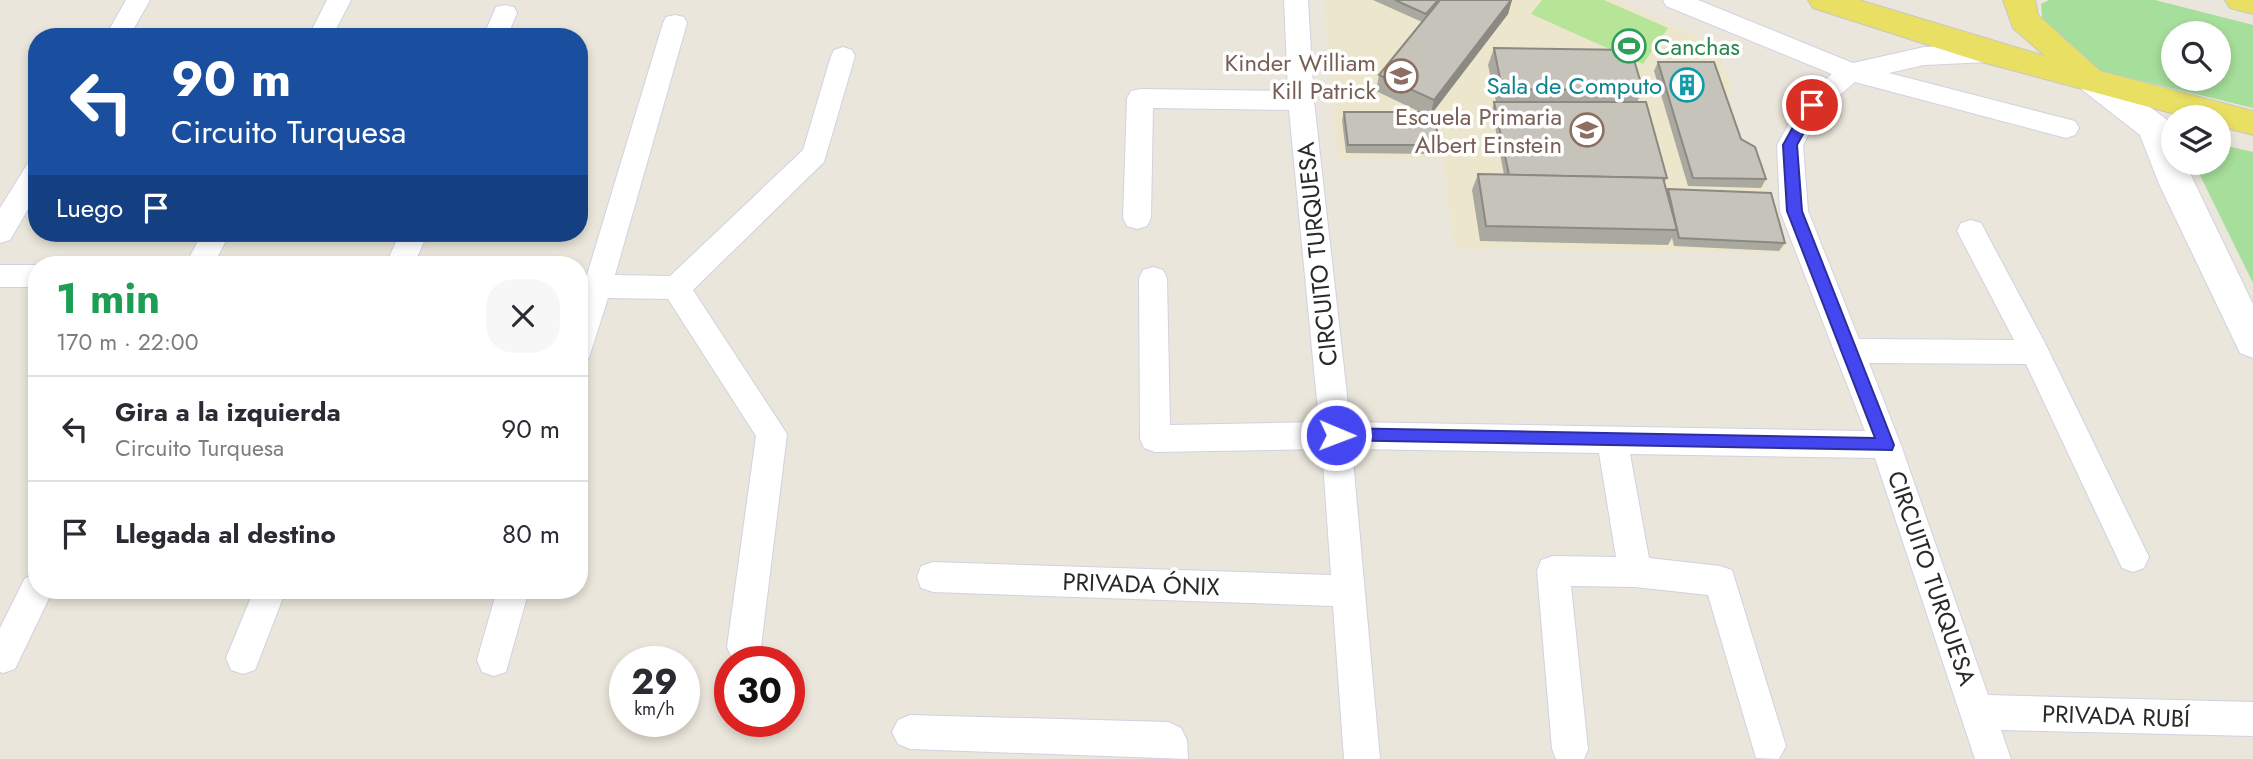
<!DOCTYPE html>
<html lang="es">
<meta charset="utf-8">
<style>
:root{--surface:#fff;--page:#f7f7f7;--text:#2b2b33;--muted:#7c7c81;--line:#e1e1e2}
body{margin:0;font-family:Jost,sans-serif;background:var(--page);color:var(--text);height:100vh;display:flex;flex-direction:column;font-size:26px;white-space:nowrap}
*{box-sizing:border-box;margin:0}
p{font-size:23px;color:var(--muted)}
.icon{flex:none;width:38px;height:38px;fill:none;stroke:currentColor;stroke-width:2;stroke-linecap:round;stroke-linejoin:round}
.map{position:relative;flex:1;overflow:hidden}
.side{position:absolute;left:28px;top:256px;width:560px;height:343px;display:flex;flex-direction:column;background:var(--surface);border-radius:28px;box-shadow:0 4px 10px #0003}
.side>*{flex:none}
.banner{position:absolute;left:28px;top:28px;width:560px;height:214px;border-radius:28px;box-shadow:0 4px 10px #0003;background:#1a4fa0;color:#fff;overflow:hidden}
.buttons{position:absolute;left:2161px;top:21px;display:grid;gap:14px}
.buttons a{display:grid;place-items:center;width:70px;height:70px;border-radius:50%;background:var(--surface);box-shadow:0 4px 10px #0003;font-size:35px}
.speed{position:absolute;left:609px;top:646px;display:flex;gap:14px;font-size:35px;font-weight:700;text-align:center}
.speed>*{display:grid;place-content:center;width:91px;height:91px;border-radius:50%;background:var(--surface);box-shadow:0 4px 10px #0003;line-height:1}
.speed small{font-size:18px;font-weight:400}
.speed .limit{border:10px solid #d22;background:#fff;color:#111}
.pin{position:absolute;display:grid;place-items:center;width:60px;height:60px;color:#fff;margin:-30px;border:4px solid #fff;border-radius:50%;box-shadow:0 2px 7px #0007}
.me{position:absolute;width:77px;margin:-38px;rotate:91deg;stroke-linejoin:round;filter:drop-shadow(0 0 5px #0008)}
.turn{display:flex;align-items:center;gap:24px;height:147px;padding:0 28px;font-size:32px}
.turn .icon{width:91px;height:91px;stroke-width:2.5}
.turn b{display:block;font-size:49px;line-height:60px}
.then{display:flex;align-items:center;height:66px;padding:0 28px;background:#0003;gap:14px;font-size:26px}
.round{display:grid;place-items:center;flex:none;width:74px;height:74px;border-radius:28px;background:var(--page)}
.overview{display:flex;align-items:center;justify-content:space-between;height:119px;padding:0 28px}
h1{font-size:42px;font-weight:700;line-height:52px;color:#1e9e55}
ul{padding:0;list-style:none}
li{display:flex;align-items:center;gap:21px;height:105px;padding:0 28px;border-top:2px solid var(--line)}
li div{flex:1}
li b{display:block;font-size:26px}
li em{font-style:normal}
.map>svg:first-child{display:block}
</style>
<div class="map">
<svg width="2253" height="759" viewBox="0 0 2253 759">
<rect width="100%" height="100%" fill="#eae6db"/>
<!-- education -->
<path fill="#ebe6cc" d="M 1324,0 L 1617,0 L 1697,36 L 1711,44 L 1724,63 L 1734,92 L 1725,104 L 1737,142 L 1753,148 L 1762,166 L 1787,253 L 1454,248 L 1443,158 L 1338,159 Z"/>
<!-- green -->
<g fill="#a6de9b" fill-rule="evenodd">
<path d="M 2049,0 L 2155,0 L 2253,25 L 2253,108 L 2085,67 L 2043,28 L 2041,4 ZM 2174,33 L 2219,33 L 2219,79 L 2174,79 Z"/>
<path d="M 2219,144 L 2253,152 L 2253,283 L 2194,163 L 2219,163 Z"/>
</g>
<!-- pitch -->
<path fill="#b7e597" d="M 1542,0 L 1604,0 L 1668,28 L 1643,64 L 1531,14 Z"/>
<g fill="none" stroke-linecap="round" stroke-linejoin="round">
<defs>
<g id="street">
<path d="M 126,0 L 150,0 L 129,37 L 105,37 Z"/>
<path d="M 327,0 L 351,0 L 332,37 L 308,37 Z"/>
<path d="M 1284,0 L 1308,0 L 1314,101 L 1350,422 L 1865,431 L 1780,211 L 1777,145 L 1803,98 L 1832,74 L 1666,6 L 1663,0 L 1698,0 L 1853,63 L 1924,47 L 1989,44 L 1998,47 L 2001,53 L 1998,59 L 1989,62 L 1924,65 L 1889,73 L 2075,121 L 2079,128 L 2075,135 L 2066,138 L 1855,82 L 1821,111 L 1803,145 L 1808,211 L 1859,339 L 2014,340 L 1957,231 L 1961,223 L 1971,220 L 1981,223 L 2045,343 L 2149,557 L 2144,568 L 2133,572 L 2122,568 L 2026,364 L 1869,363 L 1901,445 L 1988,695 L 2253,702 L 2253,736 L 2001,730 L 2011,759 L 1975,759 L 1875,458 L 1630,454 L 1649,558 L 1720,566 L 1732,570 L 1786,746 L 1779,759 L 1756,758 L 1708,595 L 1635,587 L 1571,586 L 1588,749 L 1584,759 L 1556,759 L 1552,749 L 1537,571 L 1541,560 L 1553,556 L 1616,557 L 1599,453 L 1352,449 L 1380,759 L 1344,759 L 1333,606 L 933,592 L 921,588 L 917,577 L 921,566 L 933,562 L 1331,575 L 1322,449 L 1155,452 L 1144,448 L 1140,439 L 1139,278 L 1143,270 L 1153,267 L 1163,270 L 1167,278 L 1170,425 L 1319,422 L 1289,110 L 1153,108 L 1151,218 L 1147,226 L 1137,229 L 1127,226 L 1123,218 L 1127,98 L 1131,91 L 1140,89 L 1288,91 Z"/>
<path d="M 505,5 L 514,7 L 517,13 L 507,37 L 483,37 L 496,7 Z"/>
<path d="M 675,15 L 684,17 L 687,23 L 615,275 L 670,276 L 803,150 L 831,56 L 834,50 L 843,47 L 852,50 L 855,56 L 824,162 L 693,290 L 787,434 L 761,647 L 756,658 L 748,662 L 732,658 L 727,647 L 756,436 L 668,299 L 608,298 L 589,358 L 579,361 L 579,275 L 587,275 L 663,23 L 666,17 Z"/>
<path d="M 37,160 L 37,194 L 10,240 L 0,243 L 0,208 L 28,163 Z"/>
<path d="M 202,233 L 230,233 L 214,264 L 186,264 Z"/>
<path d="M 400,233 L 428,233 L 414,264 L 386,264 Z"/>
<rect x="0" y="265" width="37" height="22"/>
<path d="M 37,574 L 37,590 L 53,590 L 15,669 L 3,673 L 0,672 L 0,628 L 25,578 Z"/>
<path d="M 254,590 L 286,590 L 255,670 L 243,674 L 231,670 L 226,658 Z"/>
<path d="M 497,590 L 529,590 L 506,672 L 494,676 L 482,672 L 477,660 Z"/>
<path d="M 910,715 L 1169,722 L 1181,728 L 1187,740 L 1188,759 L 910,749 L 898,744 L 892,732 L 898,720 Z"/>
</g>
<path id="secondary" d="M 2093,69 L 2105,73 L 2166,119 L 2174,135 L 2174,163 L 2185,163 L 2253,304 L 2253,358 L 2240,353 L 2159,184 L 2140,135 L 2081,89 L 2077,81 L 2081,73 Z"/>
<g id="primary">
<path d="M 1808,0 L 1859,0 L 2045,56 L 2013,28 L 2003,0 L 2035,0 L 2038,15 L 2100,71 L 2253,111 L 2253,135 L 2219,126 L 2219,117 L 2186,117 L 1978,61 L 1813,8 Z"/>
<path d="M 2225,0 L 2253,0 L 2253,14 L 2230,8 Z"/>
</g>
</defs>
<!-- street casing -->
<use href="#street" stroke="#d1d1e1" stroke-width="2"/>
<!-- secondary casing -->
<use href="#secondary" stroke="#d1d1e1" stroke-width="2"/>
<!-- primary casing -->
<use href="#primary" stroke="#c7c7c7" stroke-width="2"/>
<!-- street -->
<use href="#street" fill="#fff" fill-rule="evenodd"/>
<!-- secondary -->
<use href="#secondary" fill="#fff" fill-rule="evenodd"/>
<!-- primary -->
<use href="#primary" fill="#e8df63" fill-rule="evenodd"/>
</g>
<!-- wall -->
<g fill="#aaa9a0">
<path d="M 1373,0 L 1512,0 L 1508,14 L 1433,112 L 1440,145 L 1437,154 L 1346,153 L 1342,120 L 1344,112 L 1420,112 L 1376,91 L 1379,75 L 1422,22 Z"/>
<path d="M 1494,48 L 1643,90 L 1637,102 L 1667,178 L 1664,183 L 1666,191 L 1668,189 L 1785,243 L 1779,251 L 1674,246 L 1672,238 L 1668,245 L 1480,241 L 1472,190 L 1478,174 L 1504,175 L 1492,110 L 1494,102 L 1496,102 L 1488,65 Z"/>
<path d="M 1658,62 L 1741,139 L 1766,179 L 1761,188 L 1688,186 L 1654,71 Z"/>
</g>
<!-- shaded-wall -->
<path fill="#8b8982" d="M 1511,0 L 1512,0 L 1508,14 L 1430,116 L 1434,100 Z"/>
<!-- building -->
<g fill="#c6c4ba" stroke="#8b8982" stroke-width="2">
<path d="M 1395,0 L 1438,0 L 1426,14 Z"/>
<path d="M 1440,0 L 1511,0 L 1434,100 L 1379,75 Z"/>
<path d="M 1494,48 L 1631,50 L 1643,90 L 1502,89 Z"/>
<path d="M 1658,62 L 1714,62 L 1741,139 L 1755,147 L 1766,179 L 1693,178 Z"/>
<path d="M 1494,102 L 1646,102 L 1667,178 L 1509,175 Z"/>
<path d="M 1344,112 L 1433,112 L 1440,145 L 1348,145 Z"/>
<path d="M 1478,174 L 1663,178 L 1677,230 L 1486,226 Z"/>
<path d="M 1668,189 L 1771,193 L 1785,243 L 1679,238 Z"/>
</g>
<!-- route -->
<path fill="#4447ef" stroke="#2c2e9b" stroke-width="2" d="M 1812,100 L 1819,105 L 1797,145 L 1802,211 L 1894,445 L 1892,450 L 1330,440 L 1330,430 L 1336,428 L 1875,438 L 1787,211 L 1783,145 L 1807,102 Z"/>
<!-- icons -->
<defs>
<symbol id="stadium-ring" viewBox="-11 -11 22 22"><circle r="9.5" fill="#fff" stroke="#2e9e5b" stroke-width="1.5"/><path d="M0-5a6.5 5 0 1 0 0 10a6.5 5 0 1 0 0-10ZM-3.5-1.8h7v3.6h-7Z" fill="#2e9e5b"/></symbol>
<symbol id="school-ring" viewBox="-11 -11 22 22"><circle r="9.5" fill="#fff" stroke="#8d6e63" stroke-width="1.5"/><path d="M0-5L7-2L0 1L-7-2ZM-4 1L0 2.5L4 1V4Q0 6-4 4Z" fill="#8d6e63"/></symbol>
<symbol id="building-ring" viewBox="-11 -11 22 22"><circle r="9.5" fill="#fff" stroke="#0f9aa8" stroke-width="1.5"/><path d="M-4-6H4V6H1V3H-1V6H-4ZM-2.5-4.3h1.7v1.8h-1.7ZM.8-4.3h1.7v1.8H.8ZM-2.5-1h1.7V.8h-1.7ZM.8-1h1.7V.8H.8Z" fill="#0f9aa8"/></symbol>
</defs>
<g fill-rule="evenodd">
<use href="#stadium-ring" x="1610" y="27" width="38" height="38"/>
<use href="#school-ring" x="1382" y="57" width="38" height="38"/>
<use href="#building-ring" x="1668" y="66" width="38" height="38"/>
<use href="#school-ring" x="1568" y="111" width="38" height="38"/>
</g>
<g text-anchor="middle" dominant-baseline="central" stroke-width="7" stroke-linejoin="round" paint-order="stroke">
<!-- leisure labels -->
<g font-size="24" fill="#27864d" stroke="#fff" text-anchor="start">
<text x="1654" y="46">Canchas</text>
</g>
<!-- education labels -->
<g font-size="24" fill="#785e54" stroke="#fff" text-anchor="end">
<text x="1376" y="62">Kinder William<tspan x="1376" dy="28">Kill Patrick</tspan></text>
<text x="1562" y="116">Escuela Primaria<tspan x="1562" dy="28">Albert Einstein</tspan></text>
</g>
<!-- culture labels -->
<g font-size="24" fill="#0d838f" stroke="#fff" text-anchor="end">
<text x="1662" y="85">Sala de Computo</text>
</g>
<!-- street labels -->
<g font-size="24" fill="#292929" stroke="#fff">
<text transform="translate(1317 254) rotate(-96)">CIRCUITO TURQUESA</text>
<text transform="translate(1932 578) rotate(71)">CIRCUITO TURQUESA</text>
<text transform="translate(1141 584) rotate(2)">PRIVADA ÓNIX</text>
<text transform="translate(2116 716) rotate(2)">PRIVADA RUBÍ</text>
</g>
</g>
</svg>
<div class="buttons">
<a><svg class="icon" aria-label="search" viewBox="0 0 24 24"><circle cx="10" cy="10" r="6"/><path d="M15 15l6 6"/></svg></a>
<a><svg class="icon" aria-label="layers" viewBox="0 0 24 24"><path d="M12 4l9 5-9 5-9-5zM3 14l9 5 9-5"/></svg></a>
</div>
<div class="speed"><div>29<small>km/h</small></div><div class="limit">30</div></div>
<div class="pin" style="left:1812px;top:105px;background:#d93025"><svg class="icon" aria-label="arrive" viewBox="0 0 24 24"><path d="M6 21V4h12l-3 4 3 4H6"/></svg></div>
<svg class="me" style="left:1336px;top:435px" viewBox="-20 -20 40 40"><circle r="17" fill="#4447ef" stroke="#fff" stroke-width="3"/><path d="M0-11L8 9 0 5-8 9z" fill="#fff"/></svg>
<div class="banner">
<div class="turn"><svg class="icon" aria-label="left" viewBox="0 0 24 24"><path d="M17 20v-9H6M10 6l-5 5 5 5"/></svg><div><b>90 m</b>Circuito Turquesa</div></div>
<div class="then">Luego<svg class="icon" aria-label="arrive" viewBox="0 0 24 24"><path d="M6 21V4h12l-3 4 3 4H6"/></svg></div>
</div>
<section class="side">
<div class="overview"><div><h1>1 min</h1><p>170 m · 22:00</p></div><a class="round"><svg class="icon" aria-label="close" viewBox="0 0 24 24"><path d="M6 6l12 12M18 6L6 18"/></svg></a></div>
<ul>
<li><svg class="icon" aria-label="left" viewBox="0 0 24 24"><path d="M17 20v-9H6M10 6l-5 5 5 5"/></svg><div><b>Gira a la izquierda</b><p>Circuito Turquesa</p></div><em>90 m</em></li>
<li><svg class="icon" aria-label="arrive" viewBox="0 0 24 24"><path d="M6 21V4h12l-3 4 3 4H6"/></svg><div><b>Llegada al destino</b></div><em>80 m</em></li>
</ul>
</section>
</div>
